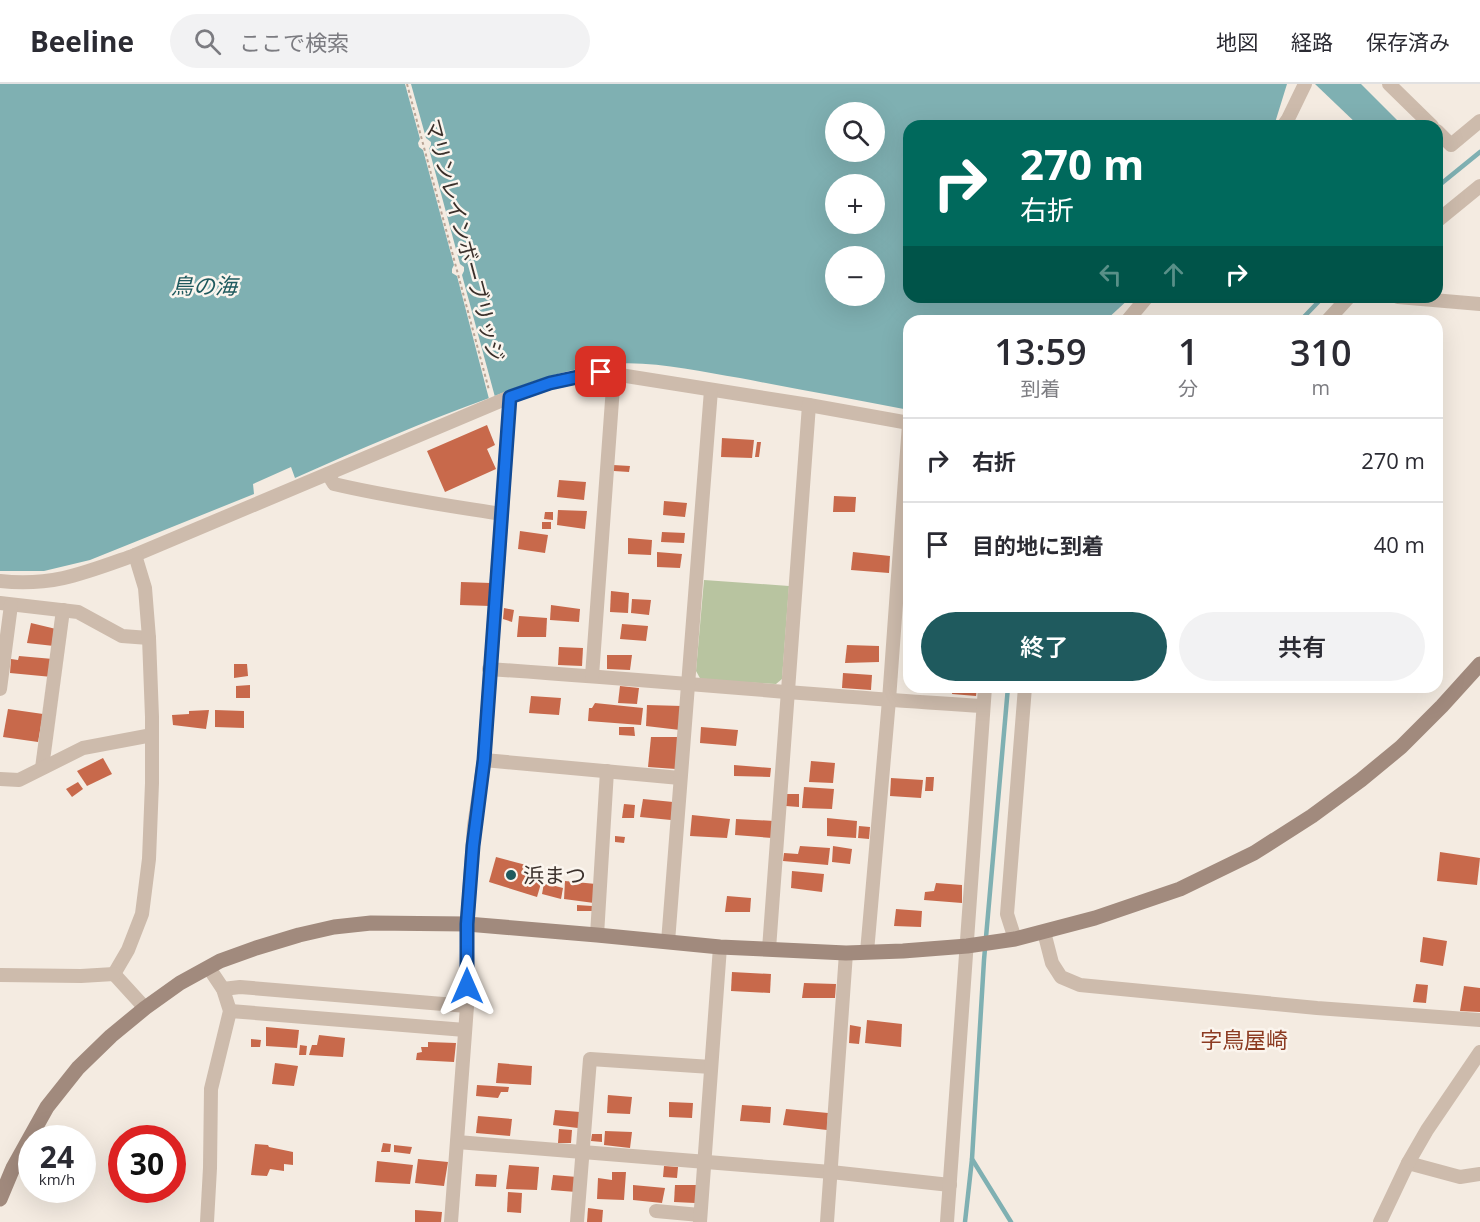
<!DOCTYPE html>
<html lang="ja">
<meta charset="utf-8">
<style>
:root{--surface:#fff;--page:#f2f2f3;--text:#2b2b33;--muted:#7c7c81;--line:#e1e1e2;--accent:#1f5a5e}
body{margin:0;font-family:"Open Sans","Noto Sans JP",sans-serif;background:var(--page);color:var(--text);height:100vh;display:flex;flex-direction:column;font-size:22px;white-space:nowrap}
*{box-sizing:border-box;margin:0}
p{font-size:20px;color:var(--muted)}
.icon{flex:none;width:33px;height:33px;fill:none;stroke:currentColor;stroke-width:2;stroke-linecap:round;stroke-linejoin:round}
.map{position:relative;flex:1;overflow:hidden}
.sheet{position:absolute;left:903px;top:231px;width:540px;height:378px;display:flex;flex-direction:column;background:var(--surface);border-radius:18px;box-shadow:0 6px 24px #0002}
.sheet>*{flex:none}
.top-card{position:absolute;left:903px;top:36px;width:540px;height:183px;border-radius:18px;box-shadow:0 6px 24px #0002;background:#00695c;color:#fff;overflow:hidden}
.buttons{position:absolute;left:825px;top:18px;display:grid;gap:12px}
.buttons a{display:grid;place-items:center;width:60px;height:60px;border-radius:50%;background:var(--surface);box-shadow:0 6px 24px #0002;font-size:30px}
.speed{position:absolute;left:18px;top:1041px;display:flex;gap:12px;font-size:30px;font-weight:700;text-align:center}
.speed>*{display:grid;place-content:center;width:78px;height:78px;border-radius:50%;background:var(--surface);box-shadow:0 6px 24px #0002;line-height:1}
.speed small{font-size:15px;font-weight:400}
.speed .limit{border:9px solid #d22;background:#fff;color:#111}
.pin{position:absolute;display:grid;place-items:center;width:51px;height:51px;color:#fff;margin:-26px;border-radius:12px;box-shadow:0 3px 9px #0006}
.me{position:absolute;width:66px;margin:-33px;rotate:0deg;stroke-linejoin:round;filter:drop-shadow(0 0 4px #0008)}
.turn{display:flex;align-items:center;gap:21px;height:126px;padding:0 18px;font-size:27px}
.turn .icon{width:78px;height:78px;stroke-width:2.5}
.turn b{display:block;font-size:42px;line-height:51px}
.lanes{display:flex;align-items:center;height:57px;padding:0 18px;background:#0003;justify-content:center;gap:30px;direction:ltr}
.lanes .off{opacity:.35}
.eta{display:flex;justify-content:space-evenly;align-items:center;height:102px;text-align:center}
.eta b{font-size:36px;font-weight:600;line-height:42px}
.primary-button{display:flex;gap:12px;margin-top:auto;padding:12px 18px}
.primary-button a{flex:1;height:69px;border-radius:36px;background:var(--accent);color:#fff;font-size:24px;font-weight:600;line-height:69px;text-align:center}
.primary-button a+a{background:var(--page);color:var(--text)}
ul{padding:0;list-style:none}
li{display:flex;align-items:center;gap:18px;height:84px;padding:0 18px;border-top:2px solid var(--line)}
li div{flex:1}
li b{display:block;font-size:22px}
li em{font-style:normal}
header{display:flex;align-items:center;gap:36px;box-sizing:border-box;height:84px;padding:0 30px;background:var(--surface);border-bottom:2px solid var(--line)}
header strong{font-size:28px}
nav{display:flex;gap:33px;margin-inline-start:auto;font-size:21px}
.search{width:420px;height:54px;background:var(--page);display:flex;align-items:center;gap:15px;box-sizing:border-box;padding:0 21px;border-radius:33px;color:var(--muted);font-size:22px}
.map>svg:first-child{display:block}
</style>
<header>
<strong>Beeline</strong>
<div class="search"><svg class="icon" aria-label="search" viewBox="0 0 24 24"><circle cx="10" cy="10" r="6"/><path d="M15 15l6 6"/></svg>ここで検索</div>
<nav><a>地図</a><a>経路</a><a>保存済み</a></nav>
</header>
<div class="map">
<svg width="1480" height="1138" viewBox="0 0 1480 1138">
<rect width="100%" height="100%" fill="#f4ebe1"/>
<!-- green -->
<path fill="#b8c4a0" d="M 704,496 L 789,502 L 782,595 L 776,600 L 701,596 L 696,587 Z"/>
<!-- water -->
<g fill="#7fb0b2" fill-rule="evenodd">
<path d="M 0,0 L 1287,0 L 1274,42 L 909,42 L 909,213 L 1131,213 L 1105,237 L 909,237 L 909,326 C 853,315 796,305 740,294 C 697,287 653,276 609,280 C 568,284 530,298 492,313 C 425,337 360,365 295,394 L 291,383 L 253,400 L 254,410 L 90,476 L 44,487 L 0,487 ZM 836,28 L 874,28 L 874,68 L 836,68 ZM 836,100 L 874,100 L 874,140 L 836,140 ZM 836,172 L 874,172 L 874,212 L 836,212 Z"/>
<path d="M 1315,0 L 1361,0 L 1403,42 L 1359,42 Z"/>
</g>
<!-- pier -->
<path fill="#f4ebe1" d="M 405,0 L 411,0 L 426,54 L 431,58 L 431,61 L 429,65 L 460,180 L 464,183 L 464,187 L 462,191 L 495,313 L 489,315 L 457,192 L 452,189 L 452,185 L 454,181 L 423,66 L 419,63 L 418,59 L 420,55 Z"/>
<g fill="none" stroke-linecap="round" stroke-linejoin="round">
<!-- stream -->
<g stroke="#7fb0b2" stroke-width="4.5">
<path d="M 1437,103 L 1480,68"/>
<path d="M 1300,237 L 1323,213"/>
<path d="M 1008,603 L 984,876 L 972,1075 L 1011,1138"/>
<path d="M 965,1138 L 972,1075"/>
</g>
</g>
<!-- building -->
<g fill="#c8694b">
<path d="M 487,341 L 495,361 L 487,365 L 496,385 L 445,408 L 427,367 Z"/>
<path d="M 722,354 L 754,356 L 752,374 L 721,373 Z"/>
<path d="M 757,358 L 761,358 L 759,373 L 755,373 Z"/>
<path d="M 613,381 L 630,382 L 629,388 L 614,387 Z"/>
<path d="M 559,396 L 586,398 L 584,416 L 557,413 Z"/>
<path d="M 834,412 L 856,413 L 855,428 L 833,428 Z"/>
<path d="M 664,417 L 687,419 L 685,433 L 663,431 Z"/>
<path d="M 558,426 L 587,427 L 585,445 L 557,441 Z"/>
<path d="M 545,428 L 553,428 L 553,436 L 544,435 Z"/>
<rect x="542" y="438" width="9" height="7"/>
<path d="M 520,447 L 548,451 L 545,469 L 518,465 Z"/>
<path d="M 662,448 L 685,449 L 684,459 L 661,458 Z"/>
<path d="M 628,454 L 652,456 L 651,471 L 628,470 Z"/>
<path d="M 657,468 L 682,470 L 680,484 L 657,483 Z"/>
<path d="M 853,468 L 890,472 L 889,489 L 851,486 Z"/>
<path d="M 461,498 L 491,499 L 490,522 L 460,521 Z"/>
<path d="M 611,507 L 629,509 L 628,529 L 610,528 Z"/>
<path d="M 632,515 L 651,516 L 649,531 L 631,529 Z"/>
<path d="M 551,521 L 580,525 L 579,538 L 550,536 Z"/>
<path d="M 504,524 L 514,526 L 512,538 L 503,535 Z"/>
<path d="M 519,532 L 547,534 L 546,553 L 517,553 Z"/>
<path d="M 31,539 L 56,545 L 54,562 L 27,559 Z"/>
<path d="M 622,540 L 648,542 L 646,557 L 620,555 Z"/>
<path d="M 847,561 L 879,562 L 879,578 L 845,579 Z"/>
<path d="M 559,563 L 583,564 L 582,582 L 558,581 Z"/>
<path d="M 607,571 L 632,571 L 630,586 L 607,585 Z"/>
<path d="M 19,572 L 53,575 L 52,593 L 10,589 L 11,575 L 18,576 Z"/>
<path d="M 234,580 L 247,580 L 248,592 L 234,594 Z"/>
<path d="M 843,589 L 872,591 L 871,606 L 842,604 Z"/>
<path d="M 250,601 L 250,614 L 236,614 L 236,602 Z"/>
<path d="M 620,602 L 639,604 L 637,620 L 618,619 Z"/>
<path d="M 953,603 L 977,603 L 976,612 L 952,610 Z"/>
<path d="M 531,612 L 561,614 L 559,631 L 529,629 Z"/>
<path d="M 595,619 L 643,624 L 641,641 L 588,637 L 589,624 L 592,624 Z"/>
<path d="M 647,621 L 682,622 L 680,646 L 646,642 Z"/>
<path d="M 8,625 L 43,630 L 38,658 L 3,653 Z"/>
<path d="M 209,626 L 206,645 L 173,641 L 172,631 L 189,630 L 189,627 Z"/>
<path d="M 215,626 L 244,627 L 244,644 L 215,643 Z"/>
<path d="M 619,643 L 634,643 L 635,652 L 619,651 Z"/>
<path d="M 701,643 L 738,646 L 736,662 L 700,659 Z"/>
<path d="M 651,653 L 678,653 L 676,685 L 648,683 Z"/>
<path d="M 103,674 L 112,690 L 87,702 L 77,687 Z"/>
<path d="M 811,677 L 835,679 L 833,699 L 809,698 Z"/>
<path d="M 734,681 L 771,684 L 770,693 L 734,692 Z"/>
<path d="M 926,693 L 934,693 L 933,707 L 925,707 Z"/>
<path d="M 891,694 L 923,696 L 921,714 L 890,712 Z"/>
<path d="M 78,698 L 83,705 L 72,713 L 66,705 Z"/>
<path d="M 804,703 L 834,705 L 832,725 L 802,724 Z"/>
<path d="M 787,710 L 799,710 L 799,723 L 786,722 Z"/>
<path d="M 643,715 L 673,718 L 671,736 L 640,733 Z"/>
<path d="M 624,720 L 635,721 L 634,734 L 622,734 Z"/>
<path d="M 692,731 L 730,735 L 727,754 L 690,752 Z"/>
<path d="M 827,734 L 857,737 L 856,754 L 827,752 Z"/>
<path d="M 736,735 L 774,737 L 772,754 L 735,751 Z"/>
<path d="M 859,742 L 870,743 L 869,755 L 858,754 Z"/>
<path d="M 615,752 L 625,753 L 624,759 L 615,758 Z"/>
<path d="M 800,762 L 830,764 L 828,781 L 783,777 L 784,769 L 798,770 Z"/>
<path d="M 833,762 L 852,765 L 850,780 L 832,778 Z"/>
<path d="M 1440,768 L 1480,774 L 1477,801 L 1437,797 Z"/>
<path d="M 496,773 L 545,786 L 537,813 L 489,798 Z"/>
<path d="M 792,787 L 824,790 L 822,808 L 791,804 Z"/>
<path d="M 565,797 L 596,800 L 594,819 L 564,815 Z"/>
<path d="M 544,799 L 563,804 L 561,815 L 542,810 Z"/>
<path d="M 936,799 L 962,801 L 962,819 L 924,816 L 925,808 L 934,807 Z"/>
<path d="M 727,812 L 751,814 L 750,828 L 725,828 Z"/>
<path d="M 577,821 L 592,822 L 592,827 L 577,827 Z"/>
<path d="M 896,825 L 922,827 L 921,843 L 894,842 Z"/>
<path d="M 1423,853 L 1447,857 L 1443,882 L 1420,878 Z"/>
<path d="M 732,888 L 771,890 L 770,909 L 731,907 Z"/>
<path d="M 804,899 L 836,900 L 835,914 L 802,914 Z"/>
<path d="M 1416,900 L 1428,901 L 1426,919 L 1413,918 Z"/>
<path d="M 1464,902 L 1480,904 L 1480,928 L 1460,927 Z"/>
<path d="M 867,936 L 902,940 L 901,963 L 865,959 Z"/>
<path d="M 850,941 L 861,943 L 859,960 L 849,959 Z"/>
<path d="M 266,943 L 299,946 L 297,964 L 266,962 Z"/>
<path d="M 319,951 L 345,954 L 343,973 L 309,971 L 312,961 L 317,961 Z"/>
<path d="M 251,955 L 261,956 L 260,963 L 251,963 Z"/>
<path d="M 428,958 L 456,959 L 454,978 L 416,976 L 417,969 L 422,968 L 421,963 L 428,963 Z"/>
<path d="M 300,961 L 307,962 L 306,971 L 299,971 Z"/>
<path d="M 275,979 L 298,982 L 294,1002 L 272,1000 Z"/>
<path d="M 498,979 L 532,982 L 531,1001 L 496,999 Z"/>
<path d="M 477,1001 L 509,1003 L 508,1008 L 501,1008 L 498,1014 L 476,1012 Z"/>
<path d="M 608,1011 L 632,1013 L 630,1030 L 607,1029 Z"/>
<path d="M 669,1018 L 693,1019 L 692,1034 L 669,1033 Z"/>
<path d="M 742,1021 L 771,1023 L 770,1039 L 740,1037 Z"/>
<path d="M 786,1025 L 828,1029 L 827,1046 L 783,1041 Z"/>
<path d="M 555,1026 L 580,1028 L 578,1044 L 553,1041 Z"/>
<path d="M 478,1032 L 512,1035 L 510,1052 L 476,1049 Z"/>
<path d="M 559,1045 L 572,1046 L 571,1059 L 558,1059 Z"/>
<path d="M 605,1047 L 632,1048 L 630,1064 L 604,1061 Z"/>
<path d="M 592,1050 L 602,1050 L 602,1058 L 591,1057 Z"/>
<path d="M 383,1059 L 391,1060 L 390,1068 L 381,1068 Z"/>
<path d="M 255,1060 L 268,1061 L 269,1063 L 293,1068 L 293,1081 L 284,1080 L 284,1087 L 270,1085 L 267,1092 L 251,1091 Z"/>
<path d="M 394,1061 L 412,1063 L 410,1070 L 394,1068 Z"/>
<path d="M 418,1075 L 448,1078 L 444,1102 L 415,1099 Z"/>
<path d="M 377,1077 L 413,1081 L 410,1100 L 375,1098 Z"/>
<path d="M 509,1081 L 539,1083 L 537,1106 L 506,1105 Z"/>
<path d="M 664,1082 L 678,1083 L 677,1094 L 663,1093 Z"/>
<path d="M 612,1088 L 626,1088 L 624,1116 L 597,1115 L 598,1094 L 612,1096 Z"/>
<path d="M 476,1090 L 497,1091 L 496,1103 L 475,1102 Z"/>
<path d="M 553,1091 L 577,1093 L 576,1108 L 551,1106 Z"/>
<path d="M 633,1101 L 665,1104 L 662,1119 L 633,1116 Z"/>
<path d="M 675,1101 L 697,1101 L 695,1119 L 674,1118 Z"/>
<path d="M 508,1108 L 522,1109 L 521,1129 L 507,1128 Z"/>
<path d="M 588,1124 L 603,1126 L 602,1138 L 587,1138 Z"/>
<path d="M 415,1126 L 442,1128 L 441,1138 L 415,1138 Z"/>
</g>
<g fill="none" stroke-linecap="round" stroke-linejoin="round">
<!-- path -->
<path stroke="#b9a596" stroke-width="2" stroke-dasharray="3 3" stroke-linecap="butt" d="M 407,0 L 489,306"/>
<!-- street -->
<g stroke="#cdbbac" stroke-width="14">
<path d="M 1389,0 L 1432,42"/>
<path d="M 1283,42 L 1288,35 L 1305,0"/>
<path d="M 1437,47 L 1451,61 L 1480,37"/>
<path d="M 1437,137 L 1480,102"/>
<path d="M 1398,213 L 1480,220"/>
<path d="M 1127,237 L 1147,213"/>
<path d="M 1327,237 L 1349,213"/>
<path d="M 328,390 L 334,400 C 389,413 445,421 501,430"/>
<path d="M 0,497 C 53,503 87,488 135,471 L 510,313 L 550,299 L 601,288 L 809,321 L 909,339"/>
<path d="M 0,519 L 78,528 L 122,552 L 149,554"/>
<path d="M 489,585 C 654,596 818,612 983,622"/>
<path d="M 592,592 L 614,289"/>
<path d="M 0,605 L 11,521"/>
<path d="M 484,676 L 680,694"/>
<path d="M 42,684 L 63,526"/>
<path d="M 0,695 L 19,696 L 83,664 L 152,651"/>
<path d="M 1044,848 L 1052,879 L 1061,893 L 1080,901 L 1317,924 L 1480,936"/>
<path d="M 597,851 L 607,687"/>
<path d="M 1015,855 L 1007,830 L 1025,603"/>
<path d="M 668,858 L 711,306"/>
<path d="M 769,865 L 809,321"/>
<path d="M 867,868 L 889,616 L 909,340"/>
<path d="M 114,890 L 128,866 L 142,830 L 149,775 L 152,699 L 152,633 L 149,554 L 145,504 L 135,471"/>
<path d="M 114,890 L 145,924"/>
<path d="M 0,891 L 81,892 L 114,890"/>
<path d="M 223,905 L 240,903 L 467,922"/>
<path d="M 230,927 L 465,946"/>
<path d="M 457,1058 L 831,1088 L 950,1101"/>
<path d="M 1408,1079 L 1460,1093 L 1480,1090"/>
<path d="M 656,1127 L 700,1131"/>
<path d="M 207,1138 L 210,1084 L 211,1005 L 230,927 L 223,905 L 209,884"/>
<path d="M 451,1138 L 467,922 L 467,840 L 474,742 L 484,676 L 510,313"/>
<path d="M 577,1138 L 590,975 L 711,983"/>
<path d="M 700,1138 L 720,863"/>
<path d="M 827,1138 L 846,869"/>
<path d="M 947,1138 L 985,603"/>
<path d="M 1380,1138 L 1408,1079 L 1427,1046 L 1480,968"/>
</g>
<!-- secondary -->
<path stroke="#a18a7d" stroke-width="15" d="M 0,1115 L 13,1084 L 47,1023 L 78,984 L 111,952 L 145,924 L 180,899 L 220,877 L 256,864 L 299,851 L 334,843 L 371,839 L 467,840 L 597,851 L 720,863 L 846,869 L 903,867 L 967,862 L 1015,855 L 1095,834 L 1180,805 L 1254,769 L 1312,732 L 1361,696 L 1401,663 L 1442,622 L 1480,580"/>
</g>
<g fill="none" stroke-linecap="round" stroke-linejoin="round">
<defs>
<path id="route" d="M 467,902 L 467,840 L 473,762 L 484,676 L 510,313 L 550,299 L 601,288"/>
</defs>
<!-- route casing -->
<use href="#route" stroke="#114b97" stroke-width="15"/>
<!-- route -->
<use href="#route" stroke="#1a73e8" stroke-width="10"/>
</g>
<!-- markers -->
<circle fill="#1f5a5e" stroke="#fbf5ee" stroke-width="2" cx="511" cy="791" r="6"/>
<g text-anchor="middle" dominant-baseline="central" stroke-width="5" stroke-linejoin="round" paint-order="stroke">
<!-- street labels -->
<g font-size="21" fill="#3b302b" stroke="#fbf5ee">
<text transform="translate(465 156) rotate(75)">マリンレインボーブリッジ</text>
</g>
<!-- poi labels -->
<g font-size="21" fill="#3b302b" stroke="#fbf5ee" text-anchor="start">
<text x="523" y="791">浜まつ</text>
</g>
<!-- water labels -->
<g font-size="22" font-style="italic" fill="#1f5a5e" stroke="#fbf5ee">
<text x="204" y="201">鳥の海</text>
</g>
<!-- neighbourhood labels -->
<g font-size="22" fill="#8c3b22" stroke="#fbf5ee">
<text x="1244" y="955">字鳥屋崎</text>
</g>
</g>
</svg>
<div class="buttons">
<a><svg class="icon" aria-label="search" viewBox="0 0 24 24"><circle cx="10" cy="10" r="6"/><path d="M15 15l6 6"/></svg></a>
<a>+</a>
<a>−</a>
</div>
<div class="speed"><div>24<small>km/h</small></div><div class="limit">30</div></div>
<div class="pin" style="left:601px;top:288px;background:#d93025"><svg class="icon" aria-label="arrive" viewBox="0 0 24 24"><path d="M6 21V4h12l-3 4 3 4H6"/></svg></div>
<svg class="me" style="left:467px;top:902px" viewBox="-20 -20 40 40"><path d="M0-17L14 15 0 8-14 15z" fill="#1a73e8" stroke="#fff" stroke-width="4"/></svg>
<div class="top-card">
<div class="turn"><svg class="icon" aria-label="right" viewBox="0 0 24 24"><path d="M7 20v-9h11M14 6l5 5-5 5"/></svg><div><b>270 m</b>右折</div></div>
<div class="lanes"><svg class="icon off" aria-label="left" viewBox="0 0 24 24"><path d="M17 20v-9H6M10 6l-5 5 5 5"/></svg><svg class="icon off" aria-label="ahead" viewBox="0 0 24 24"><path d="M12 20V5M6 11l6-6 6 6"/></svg><svg class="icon" aria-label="right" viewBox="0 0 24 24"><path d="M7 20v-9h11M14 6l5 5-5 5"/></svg></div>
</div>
<section class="sheet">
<div class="eta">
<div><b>13:59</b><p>到着</p></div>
<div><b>1</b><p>分</p></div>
<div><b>310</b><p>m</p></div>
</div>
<ul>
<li><svg class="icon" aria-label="right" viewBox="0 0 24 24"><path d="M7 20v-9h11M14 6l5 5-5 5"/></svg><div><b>右折</b></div><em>270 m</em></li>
<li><svg class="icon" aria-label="arrive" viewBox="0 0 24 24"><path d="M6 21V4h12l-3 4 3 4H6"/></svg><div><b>目的地に到着</b></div><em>40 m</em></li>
</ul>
<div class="primary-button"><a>終了</a><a>共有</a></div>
</section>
</div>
